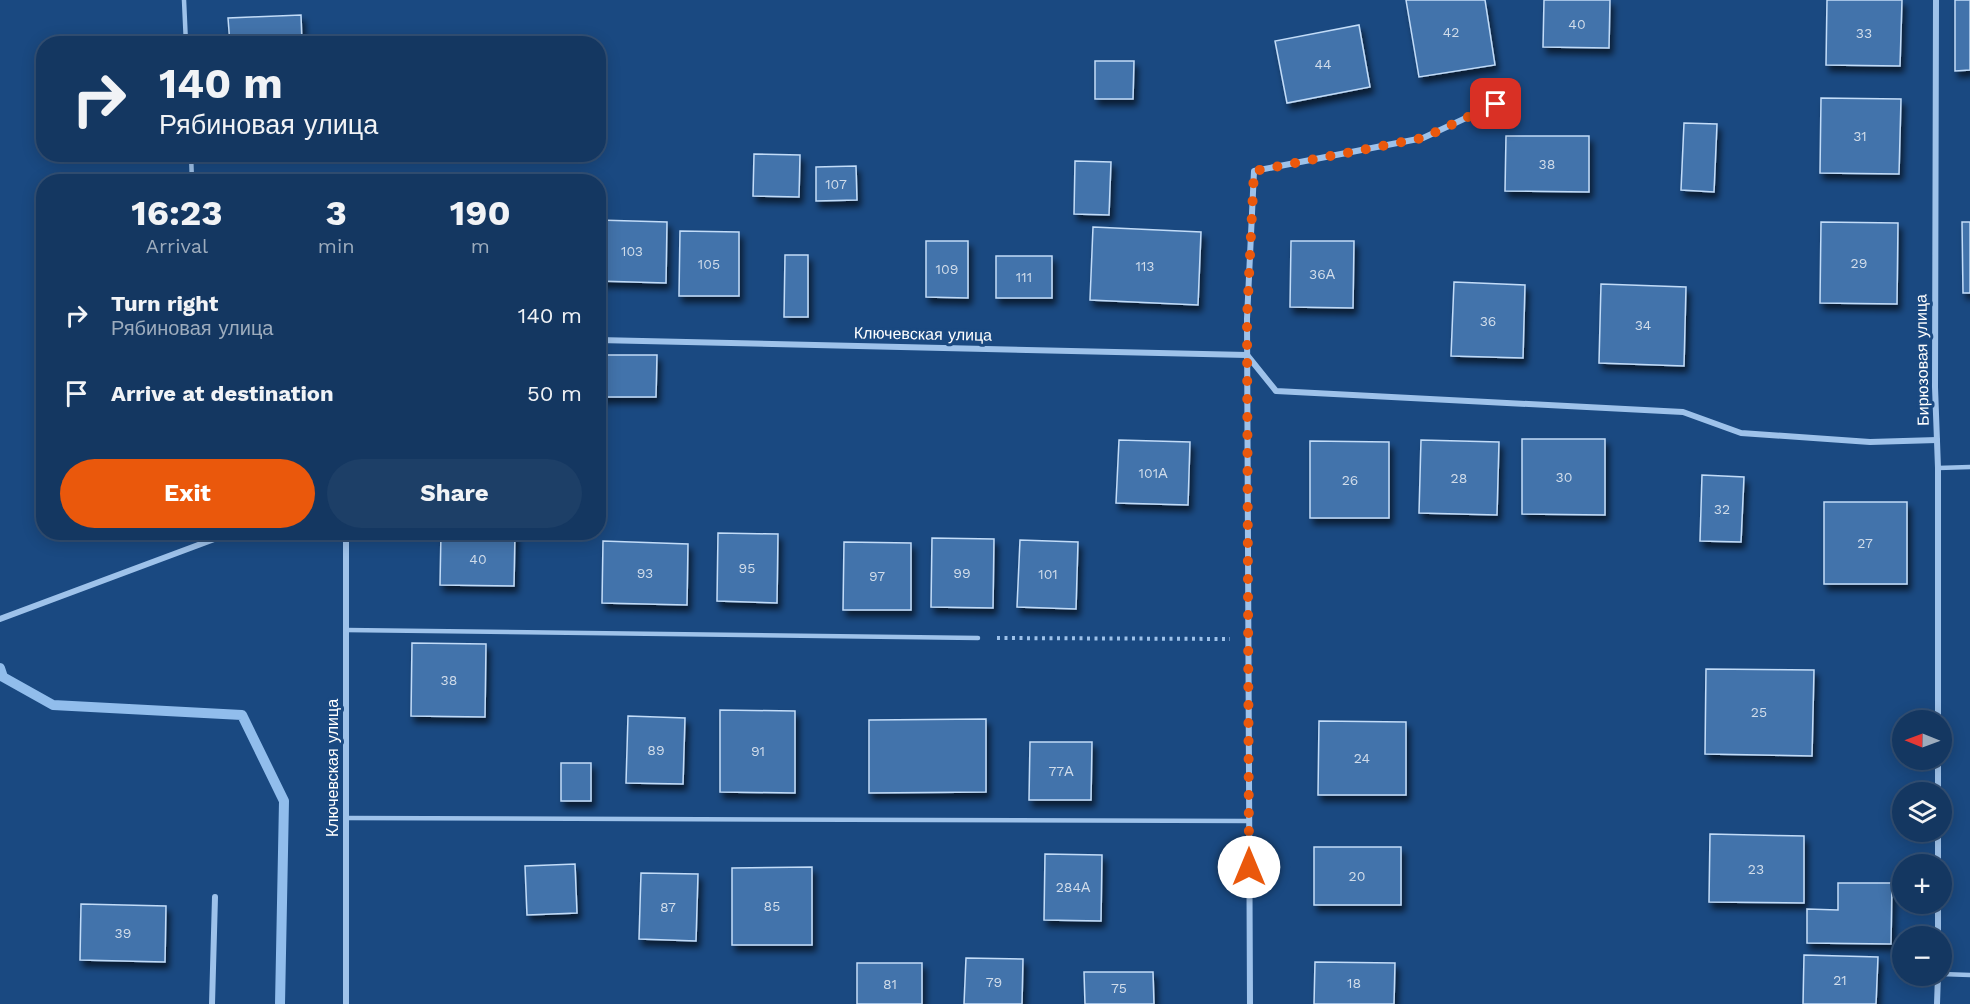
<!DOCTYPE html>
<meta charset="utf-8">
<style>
:root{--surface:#143761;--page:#1d3f67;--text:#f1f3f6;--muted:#9dacbd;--line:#335176;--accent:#ea580c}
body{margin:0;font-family:"Work Sans",sans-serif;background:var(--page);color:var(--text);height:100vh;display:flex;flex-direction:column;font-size:22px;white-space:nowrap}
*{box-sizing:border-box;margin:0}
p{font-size:20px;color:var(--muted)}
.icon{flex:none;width:33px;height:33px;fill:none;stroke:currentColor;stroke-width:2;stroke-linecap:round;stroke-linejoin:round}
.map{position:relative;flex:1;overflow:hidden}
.sheet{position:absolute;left:36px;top:174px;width:570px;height:366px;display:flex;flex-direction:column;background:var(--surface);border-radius:24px;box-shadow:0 3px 15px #0003,0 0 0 2px var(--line)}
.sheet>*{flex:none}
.top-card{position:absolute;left:36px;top:36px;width:570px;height:126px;border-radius:24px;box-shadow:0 3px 15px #0003,0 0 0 2px var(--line);background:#143761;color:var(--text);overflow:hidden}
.needle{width:39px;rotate:271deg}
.tools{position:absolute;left:1892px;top:710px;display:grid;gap:12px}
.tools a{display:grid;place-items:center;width:60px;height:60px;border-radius:50%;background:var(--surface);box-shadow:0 3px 15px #0003,0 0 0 2px var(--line);font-size:30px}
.pin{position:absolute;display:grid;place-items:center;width:51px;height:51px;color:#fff;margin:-26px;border-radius:12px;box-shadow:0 3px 9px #0006}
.me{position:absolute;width:66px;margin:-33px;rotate:0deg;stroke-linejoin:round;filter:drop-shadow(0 0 4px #0008)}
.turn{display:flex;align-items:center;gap:21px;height:126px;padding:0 24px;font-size:27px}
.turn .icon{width:78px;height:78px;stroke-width:2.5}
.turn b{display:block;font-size:42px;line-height:51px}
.eta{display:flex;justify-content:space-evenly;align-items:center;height:102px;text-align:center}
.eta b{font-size:36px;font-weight:700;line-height:42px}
.action{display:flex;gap:12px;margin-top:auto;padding:12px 24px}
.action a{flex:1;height:69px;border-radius:36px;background:var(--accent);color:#fff;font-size:24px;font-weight:700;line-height:69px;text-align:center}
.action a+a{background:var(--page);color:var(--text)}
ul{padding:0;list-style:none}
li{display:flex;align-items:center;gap:18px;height:78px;padding:0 24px}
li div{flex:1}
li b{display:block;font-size:22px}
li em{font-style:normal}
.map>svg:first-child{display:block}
</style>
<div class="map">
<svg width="1970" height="1004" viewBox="0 0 1970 1004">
<defs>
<filter id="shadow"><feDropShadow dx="3.5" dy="6" stdDeviation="3" flood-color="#0009"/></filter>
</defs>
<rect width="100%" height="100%" fill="#1a4981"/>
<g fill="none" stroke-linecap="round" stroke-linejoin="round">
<!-- stream -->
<path stroke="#91bdec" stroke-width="10" d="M 0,668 L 3,677 L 53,705 L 242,715 L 284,801 L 280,1004"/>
</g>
<!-- building -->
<g fill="#4373ab" stroke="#c2dcf8" stroke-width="1.5" filter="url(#shadow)">
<path d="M 1406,0 L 1485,0 L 1495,65 L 1419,77 Z"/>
<path d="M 1544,0 L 1610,0 L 1609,48 L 1543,47 Z"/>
<path d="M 1827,0 L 1902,0 L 1900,66 L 1826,65 Z"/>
<path d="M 1955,0 L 1970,0 L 1970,70 L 1955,71 Z"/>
<path d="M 301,15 L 302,44 L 230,44 L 228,18 Z"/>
<path d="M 1359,25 L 1370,87 L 1287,103 L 1275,41 Z"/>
<path d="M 1095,61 L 1134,61 L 1133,99 L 1095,99 Z"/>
<path d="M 1821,98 L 1901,99 L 1899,174 L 1820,173 Z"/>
<path d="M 1684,123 L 1717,124 L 1714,192 L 1681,190 Z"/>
<path d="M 1506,136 L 1589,136 L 1589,192 L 1505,191 Z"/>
<path d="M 754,154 L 800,155 L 799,197 L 753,196 Z"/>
<path d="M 1075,161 L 1111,162 L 1109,215 L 1074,214 Z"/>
<path d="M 856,166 L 857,200 L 816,201 L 816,167 Z"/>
<path d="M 598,220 L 667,222 L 666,283 L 598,281 Z"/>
<path d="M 1821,222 L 1898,223 L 1897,304 L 1820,303 Z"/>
<path d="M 1962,222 L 1970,222 L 1970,293 L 1963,293 Z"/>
<path d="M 1093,227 L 1201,232 L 1198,305 L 1090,300 Z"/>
<path d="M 680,231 L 739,232 L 739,296 L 679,296 Z"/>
<path d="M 926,241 L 968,241 L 968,298 L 926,297 Z"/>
<path d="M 1291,241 L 1354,241 L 1353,308 L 1290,307 Z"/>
<path d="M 785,255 L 808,255 L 808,317 L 784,317 Z"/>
<rect x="996" y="256" width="56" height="42"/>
<path d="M 1454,282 L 1525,285 L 1523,358 L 1451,356 Z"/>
<path d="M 1601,284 L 1686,287 L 1684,366 L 1599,363 Z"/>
<path d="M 600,355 L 657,355 L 656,397 L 600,397 Z"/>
<path d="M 1522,439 L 1605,439 L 1605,515 L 1522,514 Z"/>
<path d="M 1119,440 L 1190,442 L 1188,505 L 1116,503 Z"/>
<path d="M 1421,440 L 1499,442 L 1497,515 L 1419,513 Z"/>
<path d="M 1310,441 L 1389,442 L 1389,518 L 1310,518 Z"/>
<path d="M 1702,475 L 1744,477 L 1741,542 L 1700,541 Z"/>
<rect x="1824" y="502" width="83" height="82"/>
<path d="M 441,532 L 515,532 L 514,586 L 440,585 Z"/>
<path d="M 718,533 L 778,534 L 777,603 L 717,601 Z"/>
<path d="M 932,538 L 994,539 L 993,608 L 931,607 Z"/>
<path d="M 1020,540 L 1078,542 L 1076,609 L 1017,607 Z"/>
<path d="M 603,541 L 688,544 L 687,605 L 602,603 Z"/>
<path d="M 844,542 L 911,543 L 911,610 L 843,610 Z"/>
<path d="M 412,643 L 486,644 L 485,717 L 411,716 Z"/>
<path d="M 1706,669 L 1814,670 L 1812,756 L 1705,754 Z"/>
<path d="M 720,710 L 795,711 L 795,793 L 720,792 Z"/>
<path d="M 628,716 L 685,718 L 683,784 L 626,783 Z"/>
<path d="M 986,719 L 986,792 L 869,793 L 869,720 Z"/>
<path d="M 1319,721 L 1406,722 L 1406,795 L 1318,795 Z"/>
<path d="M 1030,742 L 1092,742 L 1091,800 L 1029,800 Z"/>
<rect x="561" y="763" width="30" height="38"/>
<path d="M 1710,834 L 1804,836 L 1804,903 L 1709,902 Z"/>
<rect x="1314" y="847" width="87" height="58"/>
<path d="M 1045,854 L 1102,855 L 1101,921 L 1044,920 Z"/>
<path d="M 575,864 L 577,913 L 527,915 L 525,866 Z"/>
<path d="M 812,867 L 812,945 L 732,945 L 732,868 Z"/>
<path d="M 641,873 L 698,874 L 696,941 L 639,939 Z"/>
<path d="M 1838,883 L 1892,883 L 1891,944 L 1807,943 L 1807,909 L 1838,910 Z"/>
<path d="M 81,904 L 166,906 L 165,962 L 80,960 Z"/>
<path d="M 1804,955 L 1878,957 L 1876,1004 L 1803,1004 Z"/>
<path d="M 966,958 L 1023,959 L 1022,1004 L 964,1004 Z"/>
<path d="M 1315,962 L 1395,963 L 1394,1004 L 1314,1004 Z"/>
<rect x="857" y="963" width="65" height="41"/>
<path d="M 1084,972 L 1153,972 L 1154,1004 L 1085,1004 Z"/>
</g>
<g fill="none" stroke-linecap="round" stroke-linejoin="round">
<!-- path -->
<path stroke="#9ec2ea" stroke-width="4" stroke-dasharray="3 4.5" stroke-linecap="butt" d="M 997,638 L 1230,639"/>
<!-- service -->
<g stroke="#9ec2ea" stroke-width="4.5">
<path d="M 184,0 L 186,44"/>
<path d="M 191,154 L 192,182"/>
<path d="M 1938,468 L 1970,467"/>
<path d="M 346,630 L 978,638"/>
<path d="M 346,818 L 1249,821"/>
<path d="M 1941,974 L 1970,975"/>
</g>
<!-- minor -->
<g stroke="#9ec2ea" stroke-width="6">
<path d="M 1936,0 L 1935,387 L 1938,468 L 1938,720"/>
<path d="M 598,340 L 1247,355 L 1276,391 L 1683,412 L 1741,433 L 1870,442 L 1937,440"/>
<path d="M 346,532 L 346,1004"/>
<path d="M 0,619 L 217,538 L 237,532"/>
<path d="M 1938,792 L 1938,759"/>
<path d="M 1938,864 L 1938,831"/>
<path d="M 1938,936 L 1938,903"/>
<path d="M 212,1004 L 215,897"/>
<path d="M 1250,1004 L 1247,319 L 1254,171 L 1423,138 L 1496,104"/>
<path d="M 1937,1004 L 1938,975"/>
</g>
</g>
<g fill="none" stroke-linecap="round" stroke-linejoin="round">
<!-- route -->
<path stroke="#ea580c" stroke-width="10" stroke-dasharray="0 18" d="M 1249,867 L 1247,319 L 1254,171 L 1423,138 L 1496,104"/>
</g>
<g text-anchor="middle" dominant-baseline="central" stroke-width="6" stroke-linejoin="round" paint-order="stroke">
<!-- number labels -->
<g font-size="14" fill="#d0dcea">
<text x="1577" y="24">40</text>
<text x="1451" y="32">42</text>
<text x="1864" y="33">33</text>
<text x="1323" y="64">44</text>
<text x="1860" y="136">31</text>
<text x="1547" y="164">38</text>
<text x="836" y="184">107</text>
<text x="632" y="251">103</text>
<text x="1859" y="263">29</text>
<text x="709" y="264">105</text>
<text x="1145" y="266">113</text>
<text x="947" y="269">109</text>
<text x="1322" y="274">36А</text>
<text x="1024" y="277">111</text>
<text x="1488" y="321">36</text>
<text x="1643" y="325">34</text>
<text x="1153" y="473">101А</text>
<text x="1564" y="477">30</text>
<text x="1459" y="478">28</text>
<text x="1350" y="480">26</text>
<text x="1722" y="509">32</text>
<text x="1865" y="543">27</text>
<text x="478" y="559">40</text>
<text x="747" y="568">95</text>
<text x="645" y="573">93</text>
<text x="962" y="573">99</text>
<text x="1048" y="574">101</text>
<text x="877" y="576">97</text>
<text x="449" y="680">38</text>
<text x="1759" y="712">25</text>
<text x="656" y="750">89</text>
<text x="758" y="751">91</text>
<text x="1362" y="758">24</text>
<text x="1061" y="771">77А</text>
<text x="1756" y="869">23</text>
<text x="1357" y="876">20</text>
<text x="1073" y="887">284А</text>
<text x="772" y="906">85</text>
<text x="668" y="907">87</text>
<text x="123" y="933">39</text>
<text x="1840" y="980">21</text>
<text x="994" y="982">79</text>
<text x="1354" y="983">18</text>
<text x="890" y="984">81</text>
<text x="1119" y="988">75</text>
</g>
<!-- street labels -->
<g font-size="16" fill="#fff" stroke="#1a4981">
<text transform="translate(923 334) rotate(1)">Ключевская улица</text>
<text transform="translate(1922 360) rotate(-91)">Бирюзовая улица</text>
<text transform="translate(332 768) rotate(-90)">Ключевская улица</text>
</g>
</g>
</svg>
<div class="tools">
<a><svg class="needle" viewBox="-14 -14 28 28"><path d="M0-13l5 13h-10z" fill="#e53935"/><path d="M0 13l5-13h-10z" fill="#9dacbd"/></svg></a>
<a><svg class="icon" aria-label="layers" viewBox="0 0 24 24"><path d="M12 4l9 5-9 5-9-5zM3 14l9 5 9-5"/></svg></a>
<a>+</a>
<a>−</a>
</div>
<div class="pin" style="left:1496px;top:104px;background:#d93025"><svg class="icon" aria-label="arrive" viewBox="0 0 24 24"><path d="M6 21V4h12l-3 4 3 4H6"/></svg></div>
<svg class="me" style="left:1249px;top:867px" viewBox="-20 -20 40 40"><circle r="19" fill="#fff"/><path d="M0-13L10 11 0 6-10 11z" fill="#ea580c"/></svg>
<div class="top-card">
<div class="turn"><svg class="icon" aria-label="right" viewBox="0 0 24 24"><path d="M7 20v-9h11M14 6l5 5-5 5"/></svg><div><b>140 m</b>Рябиновая улица</div></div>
</div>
<section class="sheet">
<div class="eta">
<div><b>16:23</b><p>Arrival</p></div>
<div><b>3</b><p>min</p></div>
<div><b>190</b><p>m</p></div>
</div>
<ul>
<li><svg class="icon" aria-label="right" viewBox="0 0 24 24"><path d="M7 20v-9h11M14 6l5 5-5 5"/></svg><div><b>Turn right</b><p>Рябиновая улица</p></div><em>140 m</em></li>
<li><svg class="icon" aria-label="arrive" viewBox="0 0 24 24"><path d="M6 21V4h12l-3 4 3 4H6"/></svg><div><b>Arrive at destination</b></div><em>50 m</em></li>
</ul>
<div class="action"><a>Exit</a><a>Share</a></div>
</section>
</div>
